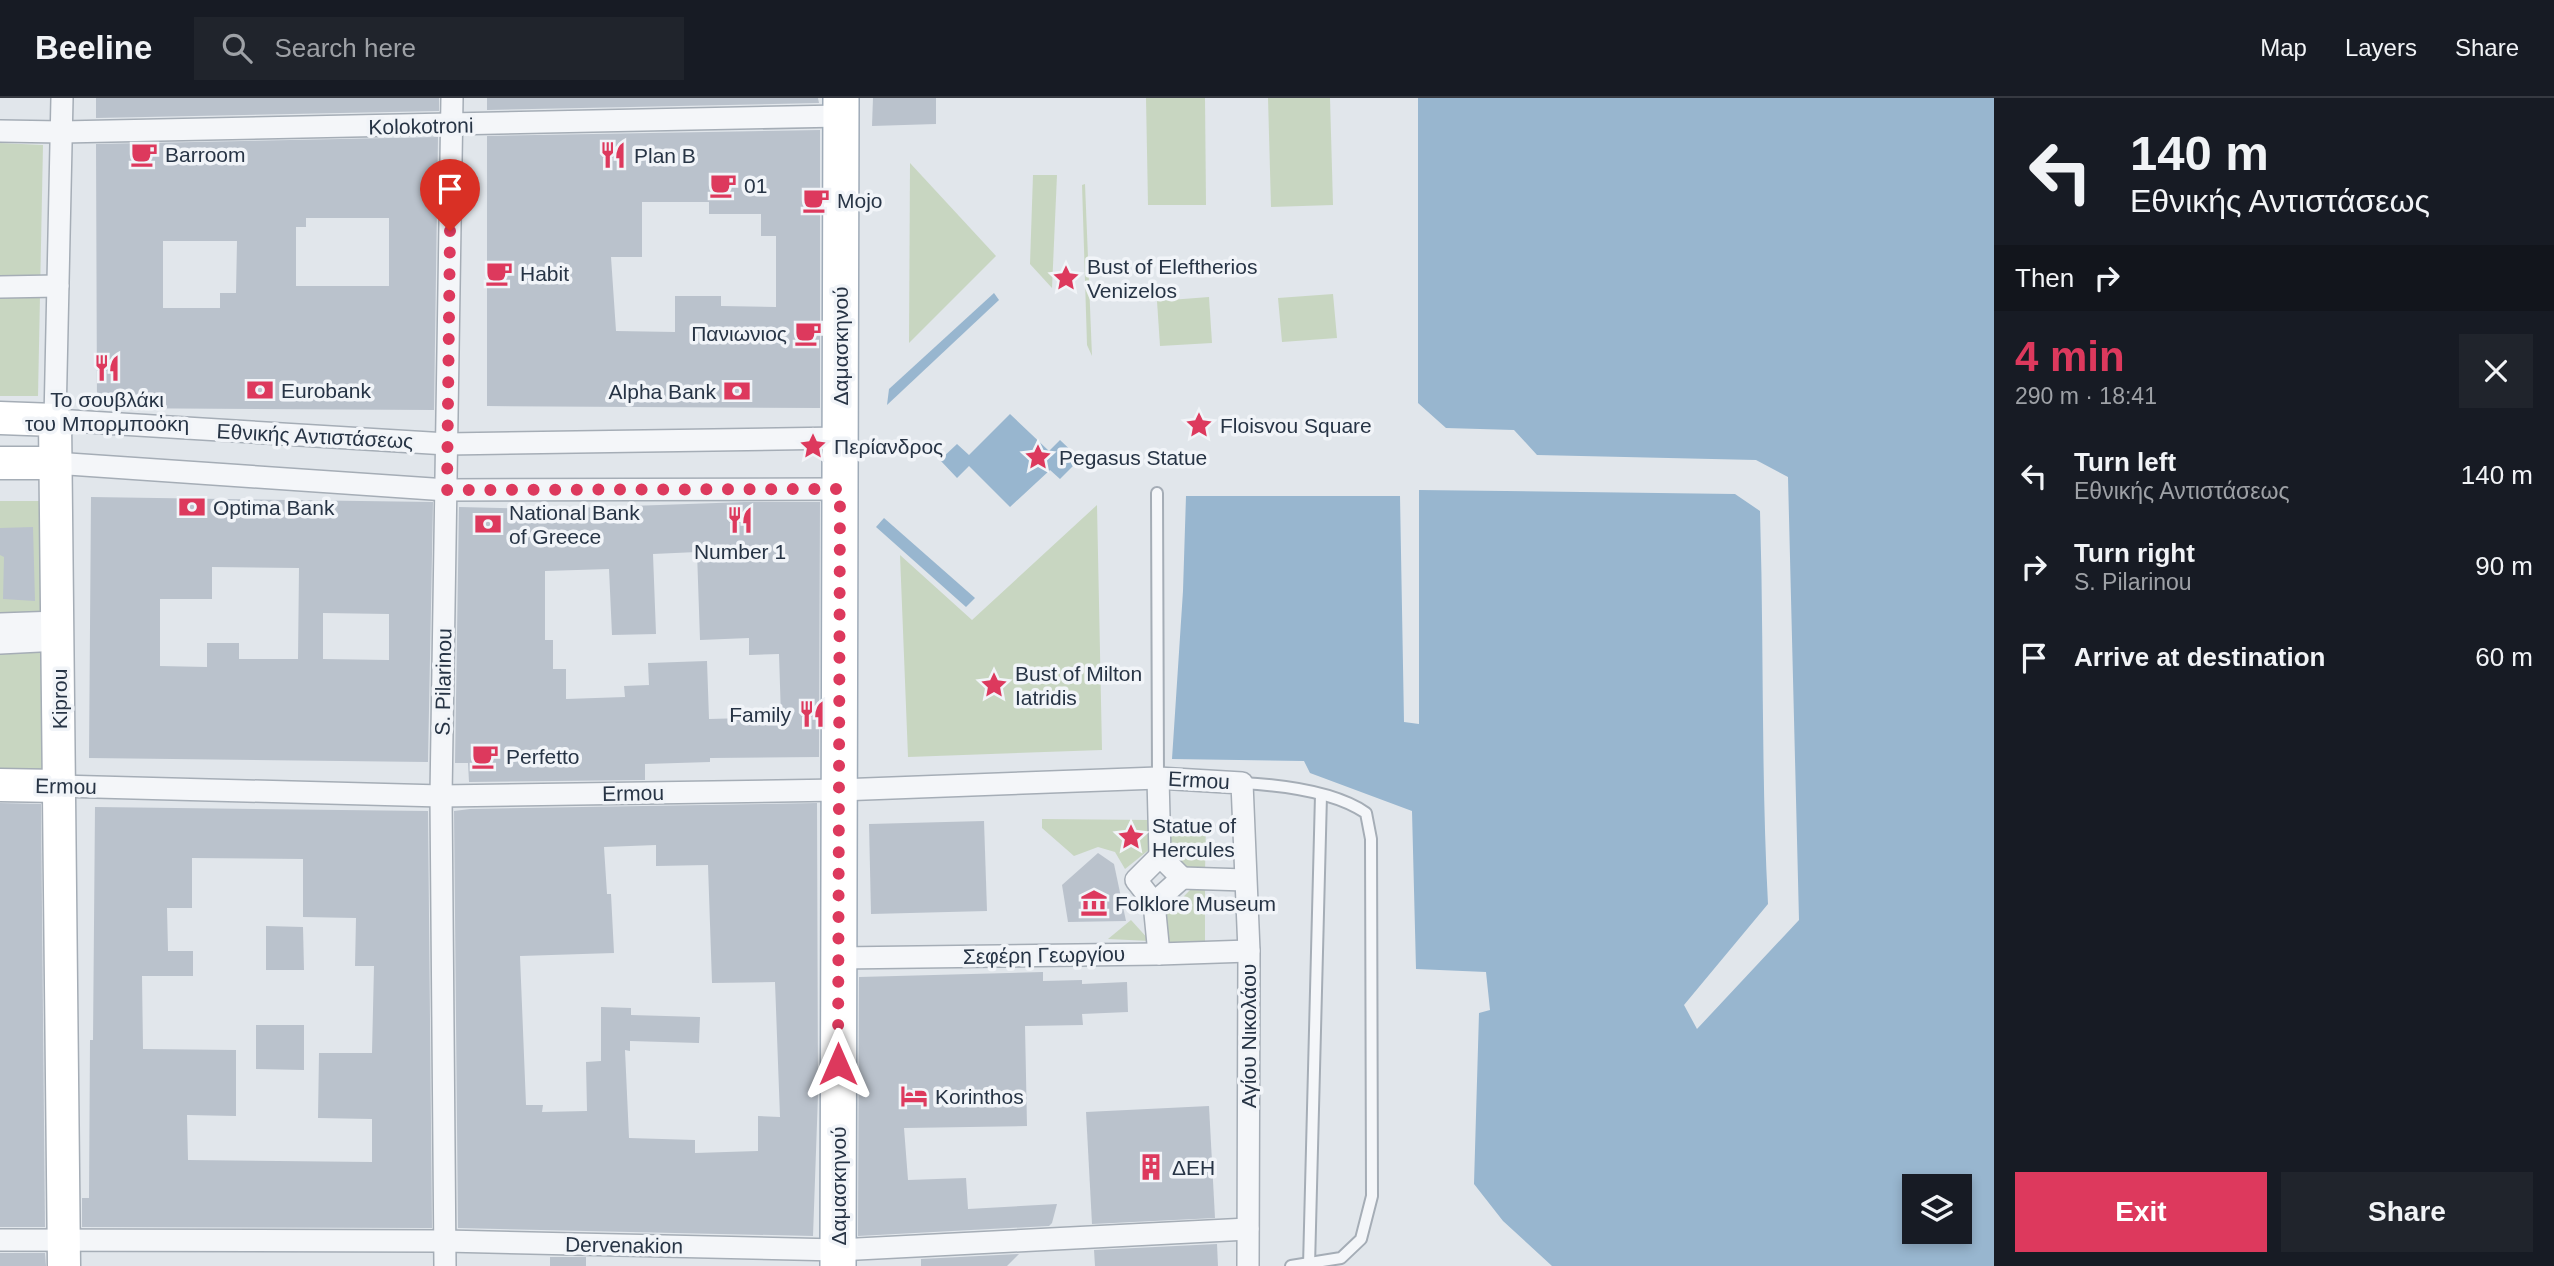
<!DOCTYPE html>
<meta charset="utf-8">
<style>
:root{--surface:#171b24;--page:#20242c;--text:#f1f3f6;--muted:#9ea1a6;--line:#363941;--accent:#dd395d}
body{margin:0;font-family:Helvetica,sans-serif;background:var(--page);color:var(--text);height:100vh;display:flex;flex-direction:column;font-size:26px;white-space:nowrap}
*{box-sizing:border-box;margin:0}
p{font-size:23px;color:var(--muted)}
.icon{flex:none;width:38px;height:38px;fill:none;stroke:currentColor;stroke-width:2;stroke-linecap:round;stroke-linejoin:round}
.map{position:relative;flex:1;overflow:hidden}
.side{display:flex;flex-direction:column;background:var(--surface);width:560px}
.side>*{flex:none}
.hud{background:#171b24;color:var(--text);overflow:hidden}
.buttons{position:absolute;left:1902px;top:1076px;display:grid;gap:14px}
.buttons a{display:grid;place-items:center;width:70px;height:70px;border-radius:0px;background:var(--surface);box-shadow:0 4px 10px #0003;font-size:35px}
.pin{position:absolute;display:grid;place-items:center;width:60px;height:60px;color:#fff;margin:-72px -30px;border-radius:50% 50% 50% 0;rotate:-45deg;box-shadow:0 0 7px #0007}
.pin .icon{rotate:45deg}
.me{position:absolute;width:77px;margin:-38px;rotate:0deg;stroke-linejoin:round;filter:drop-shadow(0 0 5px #0008)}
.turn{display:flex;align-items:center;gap:24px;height:147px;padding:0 21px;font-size:32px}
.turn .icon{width:91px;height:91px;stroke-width:2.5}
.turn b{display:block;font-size:49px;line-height:60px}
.then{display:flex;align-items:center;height:66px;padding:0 21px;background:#0003;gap:14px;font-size:26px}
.round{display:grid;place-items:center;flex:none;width:74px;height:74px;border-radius:0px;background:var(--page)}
.overview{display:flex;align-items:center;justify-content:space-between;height:119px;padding:0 21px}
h1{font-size:42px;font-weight:700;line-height:52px;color:var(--accent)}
.action{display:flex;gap:14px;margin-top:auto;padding:14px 21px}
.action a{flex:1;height:80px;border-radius:0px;background:var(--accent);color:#fff;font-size:28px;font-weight:700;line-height:80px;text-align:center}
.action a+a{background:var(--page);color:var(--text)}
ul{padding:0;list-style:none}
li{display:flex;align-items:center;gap:21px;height:91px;padding:0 21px}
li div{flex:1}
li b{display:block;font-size:26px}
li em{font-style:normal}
header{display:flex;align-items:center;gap:42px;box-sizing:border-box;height:98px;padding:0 35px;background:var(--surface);border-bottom:2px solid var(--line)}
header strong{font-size:33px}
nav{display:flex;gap:38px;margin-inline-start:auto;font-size:24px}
.search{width:490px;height:63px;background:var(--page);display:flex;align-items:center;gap:18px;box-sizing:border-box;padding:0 24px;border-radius:0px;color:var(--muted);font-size:26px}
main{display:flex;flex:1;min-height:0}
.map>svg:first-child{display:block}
</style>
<header>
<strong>Beeline</strong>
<div class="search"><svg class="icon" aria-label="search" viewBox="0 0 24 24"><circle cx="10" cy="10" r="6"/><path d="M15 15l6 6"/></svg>Search here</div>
<nav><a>Map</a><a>Layers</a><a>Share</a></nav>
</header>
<main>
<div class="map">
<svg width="1994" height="1168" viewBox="0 0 1994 1168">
<rect width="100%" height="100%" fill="#e1e6eb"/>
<!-- green -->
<g fill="#c8d6c1">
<path d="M 1146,0 L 1205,0 L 1206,107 L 1148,107 Z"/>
<path d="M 1268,0 L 1330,0 L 1333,107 L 1271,109 Z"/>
<path d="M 0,45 L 43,47 L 38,298 L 0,298 Z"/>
<path d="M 910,65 L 996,158 L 909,245 Z"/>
<path d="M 1033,77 L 1057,77 L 1052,190 L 1030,166 Z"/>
<path d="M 1085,86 L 1092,258 L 1087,247 L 1082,87 Z"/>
<path d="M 1333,196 L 1337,240 L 1282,244 L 1278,200 Z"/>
<path d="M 1209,199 L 1212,245 L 1160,248 L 1157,203 Z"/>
<path d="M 0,403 L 45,403 L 45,672 L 0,670 Z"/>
<path d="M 1097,407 L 1102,652 L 908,659 L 900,457 L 972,522 Z"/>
<path d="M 1042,721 L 1151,722 L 1150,751 L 1125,771 L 1115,754 L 1098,749 L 1074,758 L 1042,730 Z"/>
<path d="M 1167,722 L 1206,723 L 1205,775 L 1190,776 L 1167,750 Z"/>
<path d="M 1190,792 L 1205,792 L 1205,844 L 1166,844 L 1163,820 Z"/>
<path d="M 1131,822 L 1150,843 L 1108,841 Z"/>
</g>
<!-- water -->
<g fill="#98b6cf" fill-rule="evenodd">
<path d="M 1418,0 L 1994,0 L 1994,1168 L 1552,1168 L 1503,1123 L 1474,1086 L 1479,915 L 1490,912 L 1486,874 L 1416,871 L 1412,713 L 1310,675 L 1304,663 L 1172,661 L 1183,493 L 1186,398 L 1400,398 L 1404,624 L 1419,626 L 1419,392 L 1735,396 L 1760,413 C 1764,544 1761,675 1768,806 L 1684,907 L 1697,931 L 1799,822 L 1788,379 L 1756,362 L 1537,357 L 1514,332 L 1446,330 L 1418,305 ZM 1914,1088 L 1960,1088 L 1960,1134 L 1914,1134 Z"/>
<path d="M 994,195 L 999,202 L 887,307 L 889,291 Z"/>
<path d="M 1010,316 L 1049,353 L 1060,342 L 1080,361 L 1060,381 L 1050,372 L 1010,409 L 969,368 L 957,380 L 940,362 L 957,346 L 969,357 Z"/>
<path d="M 884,420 L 975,500 L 966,509 L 876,429 Z"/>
</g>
<!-- building -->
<g fill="#bac2cc" fill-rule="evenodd">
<path d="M 96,0 L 439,0 L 439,13 L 96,20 Z"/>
<path d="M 487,0 L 818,0 L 819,5 L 487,12 Z"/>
<path d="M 873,0 L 936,0 L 936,26 L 872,28 Z"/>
<path d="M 820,32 L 820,310 L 487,308 L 487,38 ZM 642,104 L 709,104 L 709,116 L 761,116 L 761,138 L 776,138 L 776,209 L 721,208 L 721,198 L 675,198 L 675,234 L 616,233 L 611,159 L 642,159 Z"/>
<path d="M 438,39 L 434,312 L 97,310 L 96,46 ZM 306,120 L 389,120 L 389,188 L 296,188 L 296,129 L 306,129 ZM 163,143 L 237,143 L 236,195 L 220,195 L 220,210 L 163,210 Z"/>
<path d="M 91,399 L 433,404 L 428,664 L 89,660 ZM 212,469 L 299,470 L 298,561 L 239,561 L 239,545 L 207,545 L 207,569 L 160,568 L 160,501 L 212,501 ZM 323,515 L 389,516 L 389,562 L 323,561 Z"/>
<path d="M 745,404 L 820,404 L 819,659 L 710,660 L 710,664 L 645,666 L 645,682 L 469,684 L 468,665 L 455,665 L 459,409 L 545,411 ZM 697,454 L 700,542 L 749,540 L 749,557 L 779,556 L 781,619 L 709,621 L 707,563 L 648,565 L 649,587 L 624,588 L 625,599 L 566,601 L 566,571 L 553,571 L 553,542 L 545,542 L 545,473 L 609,471 L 612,537 L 656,536 L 653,456 Z"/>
<path d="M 33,429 L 35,503 L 3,501 L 4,459 L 0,457 L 0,430 Z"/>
<path d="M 0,705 L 41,706 L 45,1129 L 0,1129 Z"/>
<path d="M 817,705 L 818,997 L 813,1138 L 458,1130 L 454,713 L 470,711 ZM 656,747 L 656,768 L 708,767 L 712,885 L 775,884 L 780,1019 L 758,1018 L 758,1053 L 695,1055 L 695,1042 L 629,1040 L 625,952 L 630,953 L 630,943 L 699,945 L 700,919 L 631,917 L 631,910 L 601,909 L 601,963 L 586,964 L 587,1013 L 542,1014 L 543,1007 L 526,1007 L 520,858 L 614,855 L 611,796 L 607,796 L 604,749 Z"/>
<path d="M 95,709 L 428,713 L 432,1130 L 82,1129 L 82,1100 L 89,1100 L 90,942 L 93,942 ZM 192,760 L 303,761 L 303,819 L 356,820 L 355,868 L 374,868 L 372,955 L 319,955 L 318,1020 L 372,1021 L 372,1064 L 188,1062 L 187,1017 L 236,1018 L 236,952 L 143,951 L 142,878 L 193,878 L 193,853 L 168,853 L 167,810 L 192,810 Z"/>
<path d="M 984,723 L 987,813 L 871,816 L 869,726 Z"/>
<path d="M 1098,755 L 1114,766 L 1126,823 L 1068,824 L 1062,787 Z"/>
<path d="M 266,828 L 303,829 L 304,872 L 266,872 Z"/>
<path d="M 1043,874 L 1043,883 L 1082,882 L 1082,886 L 1127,884 L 1128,914 L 1082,916 L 1083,927 L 1025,928 L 1027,1028 L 904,1030 L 908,1082 L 966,1080 L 968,1111 L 1057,1106 L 1052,1125 L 1049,1128 L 858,1138 L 859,879 Z"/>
<path d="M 256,927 L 304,927 L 304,972 L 256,971 Z"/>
<path d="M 1209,1008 L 1215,1120 L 1092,1126 L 1086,1014 Z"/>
<path d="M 1217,1146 L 1218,1168 L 1095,1168 L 1094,1152 Z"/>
<path d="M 0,1155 L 45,1155 L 46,1168 L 0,1168 Z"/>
<path d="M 1019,1156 L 1007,1168 L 921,1168 L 921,1161 Z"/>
<rect x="550" y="1159" width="36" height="9"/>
</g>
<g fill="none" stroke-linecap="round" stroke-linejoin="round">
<defs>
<g id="lane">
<path d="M 1157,395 L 1158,680"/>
<path d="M 1242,685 C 1280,687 1334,693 1366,715 L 1371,741 L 1372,1098 L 1361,1141 L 1341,1160 L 1291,1168"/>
<path d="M 1309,1168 L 1321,697"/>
</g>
<g id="street">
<path d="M 62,0 L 55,322 L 447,346 L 840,340"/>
<path d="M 0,33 L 62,34 L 841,18"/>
<path d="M 0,189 L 58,188"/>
<path d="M 54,365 L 447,392 L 840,391"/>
<path d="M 0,526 L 58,524"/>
<path d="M 0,545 L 59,542"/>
<path d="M 1158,680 L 1160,758"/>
<path d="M 59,688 L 441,698 L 839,692 L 1158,680 L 1242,685 L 1249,853 L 1248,1168"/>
<path d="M 1182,780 L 1245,782"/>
<path d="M 1154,805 L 1182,780 L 1160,758 L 1136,782 L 1154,805 L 1159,856"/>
<path d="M 839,860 L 1159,856 L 1249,853"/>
<path d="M 0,1142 L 445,1143 L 838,1152 L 1248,1131"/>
<path d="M 445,1168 L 441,698 L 452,0"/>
</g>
<g id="secondary">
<path d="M 0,320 L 55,322 L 64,1168"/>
<path d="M 0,365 L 54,365"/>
<path d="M 0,687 L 59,688"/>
</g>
<path id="primary" d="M 838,1168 L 841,0"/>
</defs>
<!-- lane casing -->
<use href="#lane" stroke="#a5adb6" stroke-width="14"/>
<!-- street casing -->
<use href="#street" stroke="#a5adb6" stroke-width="24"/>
<!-- secondary casing -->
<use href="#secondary" stroke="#a5adb6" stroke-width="35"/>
<!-- primary casing -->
<use href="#primary" stroke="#9fabb8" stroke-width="38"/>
<!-- lane -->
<use href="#lane" stroke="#f4f6f9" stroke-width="10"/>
<!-- street -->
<use href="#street" stroke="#f4f6f9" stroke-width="21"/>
<!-- secondary -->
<use href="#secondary" stroke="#fff" stroke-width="32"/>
<!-- primary -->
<use href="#primary" stroke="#fff" stroke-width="35"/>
</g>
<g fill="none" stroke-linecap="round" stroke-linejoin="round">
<!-- route -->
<path stroke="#dd395d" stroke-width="12" stroke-dasharray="0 21.6" d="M 450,133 L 447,392 L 840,391 L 838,966"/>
</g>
<!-- icons -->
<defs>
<symbol id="cafe-bare" viewBox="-9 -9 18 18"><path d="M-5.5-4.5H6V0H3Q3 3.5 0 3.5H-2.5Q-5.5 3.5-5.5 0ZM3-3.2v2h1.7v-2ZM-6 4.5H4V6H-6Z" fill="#dd395d" stroke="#f1f4f8" stroke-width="2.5" paint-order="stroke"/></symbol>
<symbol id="restaurant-bare" viewBox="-9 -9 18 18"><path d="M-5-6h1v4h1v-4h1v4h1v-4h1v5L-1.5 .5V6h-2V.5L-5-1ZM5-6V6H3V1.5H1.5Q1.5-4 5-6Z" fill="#dd395d" stroke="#f1f4f8" stroke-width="2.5" paint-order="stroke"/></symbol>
<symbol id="sight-bare" viewBox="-9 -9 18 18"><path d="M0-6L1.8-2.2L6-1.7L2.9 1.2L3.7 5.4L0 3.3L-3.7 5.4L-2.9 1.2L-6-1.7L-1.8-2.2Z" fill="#dd395d" stroke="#f1f4f8" stroke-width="2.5" paint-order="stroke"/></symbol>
<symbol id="bank-bare" viewBox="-9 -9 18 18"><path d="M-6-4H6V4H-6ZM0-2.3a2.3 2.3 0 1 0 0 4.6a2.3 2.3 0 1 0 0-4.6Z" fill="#dd395d" stroke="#f1f4f8" stroke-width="2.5" paint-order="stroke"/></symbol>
<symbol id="museum-bare" viewBox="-9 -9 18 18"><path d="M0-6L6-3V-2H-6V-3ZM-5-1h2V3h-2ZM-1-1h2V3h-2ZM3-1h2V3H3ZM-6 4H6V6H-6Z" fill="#dd395d" stroke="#f1f4f8" stroke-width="2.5" paint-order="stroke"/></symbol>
<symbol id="hotel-bare" viewBox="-9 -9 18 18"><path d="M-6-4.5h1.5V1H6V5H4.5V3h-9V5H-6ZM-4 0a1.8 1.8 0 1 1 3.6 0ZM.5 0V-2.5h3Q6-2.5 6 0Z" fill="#dd395d" stroke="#f1f4f8" stroke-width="2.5" paint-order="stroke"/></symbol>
<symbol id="building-bare" viewBox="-9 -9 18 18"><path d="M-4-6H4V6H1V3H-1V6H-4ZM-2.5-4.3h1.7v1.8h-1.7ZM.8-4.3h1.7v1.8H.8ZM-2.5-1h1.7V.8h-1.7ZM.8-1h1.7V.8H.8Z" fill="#dd395d" stroke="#f1f4f8" stroke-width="2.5" paint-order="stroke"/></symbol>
</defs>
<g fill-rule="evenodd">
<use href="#cafe-bare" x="125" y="37" width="38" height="38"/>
<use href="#restaurant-bare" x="594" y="38" width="38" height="38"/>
<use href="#cafe-bare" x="704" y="68" width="38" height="38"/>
<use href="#cafe-bare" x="797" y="83" width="38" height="38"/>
<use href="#cafe-bare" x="480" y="156" width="38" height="38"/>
<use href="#sight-bare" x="1047" y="161" width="38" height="38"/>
<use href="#cafe-bare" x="789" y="216" width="38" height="38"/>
<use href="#restaurant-bare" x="88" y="251" width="38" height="38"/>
<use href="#bank-bare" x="241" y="273" width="38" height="38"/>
<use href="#bank-bare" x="718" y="274" width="38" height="38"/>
<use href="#sight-bare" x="1180" y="308" width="38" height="38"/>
<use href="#sight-bare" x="794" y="329" width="38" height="38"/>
<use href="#sight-bare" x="1019" y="340" width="38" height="38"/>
<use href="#bank-bare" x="173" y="390" width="38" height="38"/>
<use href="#restaurant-bare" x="721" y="403" width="38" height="38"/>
<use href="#bank-bare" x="469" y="407" width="38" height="38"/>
<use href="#sight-bare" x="975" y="568" width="38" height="38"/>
<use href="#restaurant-bare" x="793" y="597" width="38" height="38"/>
<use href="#cafe-bare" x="466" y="639" width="38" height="38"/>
<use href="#sight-bare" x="1112" y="720" width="38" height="38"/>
<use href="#museum-bare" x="1075" y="786" width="38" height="38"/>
<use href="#hotel-bare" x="895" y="979" width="38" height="38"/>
<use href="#building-bare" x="1132" y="1050" width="38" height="38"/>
</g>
<g text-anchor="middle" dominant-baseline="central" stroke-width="7" stroke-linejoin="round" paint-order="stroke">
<!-- street labels -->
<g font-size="21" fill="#273445" stroke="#f1f4f8">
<text transform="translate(421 28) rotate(-1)">Kolokotroni</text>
<text transform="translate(840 248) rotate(-90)">Δαμασκηνού</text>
<text transform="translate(315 338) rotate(3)">Εθνικής Αντιστάσεως</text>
<text transform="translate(443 584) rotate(-89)">S. Pilarinou</text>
<text transform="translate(59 601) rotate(-90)">Kiprou</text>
<text transform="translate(1199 682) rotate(3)">Ermou</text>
<text transform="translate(66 688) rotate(1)">Ermou</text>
<text transform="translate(633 695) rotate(-1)">Ermou</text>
<text transform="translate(1044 857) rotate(-1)">Σεφέρη Γεωργίου</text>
<text transform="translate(1248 938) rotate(-90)">Αγίου Νικολάου</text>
<text transform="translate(838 1088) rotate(-90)">Δαμασκηνού</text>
<text transform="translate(624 1147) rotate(1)">Dervenakion</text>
</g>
<!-- poi labels -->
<g font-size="21" fill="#273445" stroke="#f1f4f8" text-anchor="start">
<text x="165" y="56">Barroom</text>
<text x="634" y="57">Plan B</text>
<text x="744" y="87">01</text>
<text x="837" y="102">Mojo</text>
<text x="1087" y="168">Bust of Eleftherios<tspan x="1087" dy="24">Venizelos</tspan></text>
<text x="520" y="175">Habit</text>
<text x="787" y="235" text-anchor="end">Πανιωνιος</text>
<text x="281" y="292">Eurobank</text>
<text x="716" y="293" text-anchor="end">Alpha Bank</text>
<text x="107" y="301" text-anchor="middle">Το σουβλάκι<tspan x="107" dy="24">του Μπορμποὀκη</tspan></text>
<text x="1220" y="327">Floisvou Square</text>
<text x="834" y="348">Περίανδρος</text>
<text x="1059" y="359">Pegasus Statue</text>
<text x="213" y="409">Optima Bank</text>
<text x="509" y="414">National Bank<tspan x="509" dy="24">of Greece</tspan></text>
<text x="740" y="453" text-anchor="middle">Number 1</text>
<text x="1015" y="575">Bust of Milton<tspan x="1015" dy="24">Iatridis</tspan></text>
<text x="791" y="616" text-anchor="end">Family</text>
<text x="506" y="658">Perfetto</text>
<text x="1152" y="727">Statue of<tspan x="1152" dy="24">Hercules</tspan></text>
<text x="1115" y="805">Folklore Museum</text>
<text x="935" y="998">Korinthos</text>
<text x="1172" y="1069">ΔΕΗ</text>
</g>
</g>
</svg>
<div class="buttons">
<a><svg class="icon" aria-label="layers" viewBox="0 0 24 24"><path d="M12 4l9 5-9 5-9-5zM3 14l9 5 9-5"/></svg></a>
</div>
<div class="pin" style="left:450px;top:133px;background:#d93025"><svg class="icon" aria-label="arrive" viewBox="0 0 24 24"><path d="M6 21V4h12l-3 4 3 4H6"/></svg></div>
<svg class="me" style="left:838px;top:966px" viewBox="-20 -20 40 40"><path d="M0-17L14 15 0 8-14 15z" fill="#dd395d" stroke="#fff" stroke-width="4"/></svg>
</div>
<section class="side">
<div class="hud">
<div class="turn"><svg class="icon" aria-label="left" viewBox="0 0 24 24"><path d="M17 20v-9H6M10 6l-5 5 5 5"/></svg><div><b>140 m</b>Εθνικής Αντιστάσεως</div></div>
<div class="then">Then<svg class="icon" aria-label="right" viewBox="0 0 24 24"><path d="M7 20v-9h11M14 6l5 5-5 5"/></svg></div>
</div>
<div class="overview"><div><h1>4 min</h1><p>290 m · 18:41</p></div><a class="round"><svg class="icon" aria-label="close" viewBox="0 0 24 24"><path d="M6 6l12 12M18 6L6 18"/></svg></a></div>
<ul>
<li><svg class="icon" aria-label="left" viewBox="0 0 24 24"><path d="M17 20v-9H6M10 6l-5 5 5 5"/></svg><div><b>Turn left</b><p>Εθνικής Αντιστάσεως</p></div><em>140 m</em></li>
<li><svg class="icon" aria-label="right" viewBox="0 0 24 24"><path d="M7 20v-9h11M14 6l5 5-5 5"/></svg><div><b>Turn right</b><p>S. Pilarinou</p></div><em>90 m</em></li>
<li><svg class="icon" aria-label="arrive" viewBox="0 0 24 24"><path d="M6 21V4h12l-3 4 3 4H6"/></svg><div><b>Arrive at destination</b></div><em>60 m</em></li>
</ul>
<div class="action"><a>Exit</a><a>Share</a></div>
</section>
</main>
